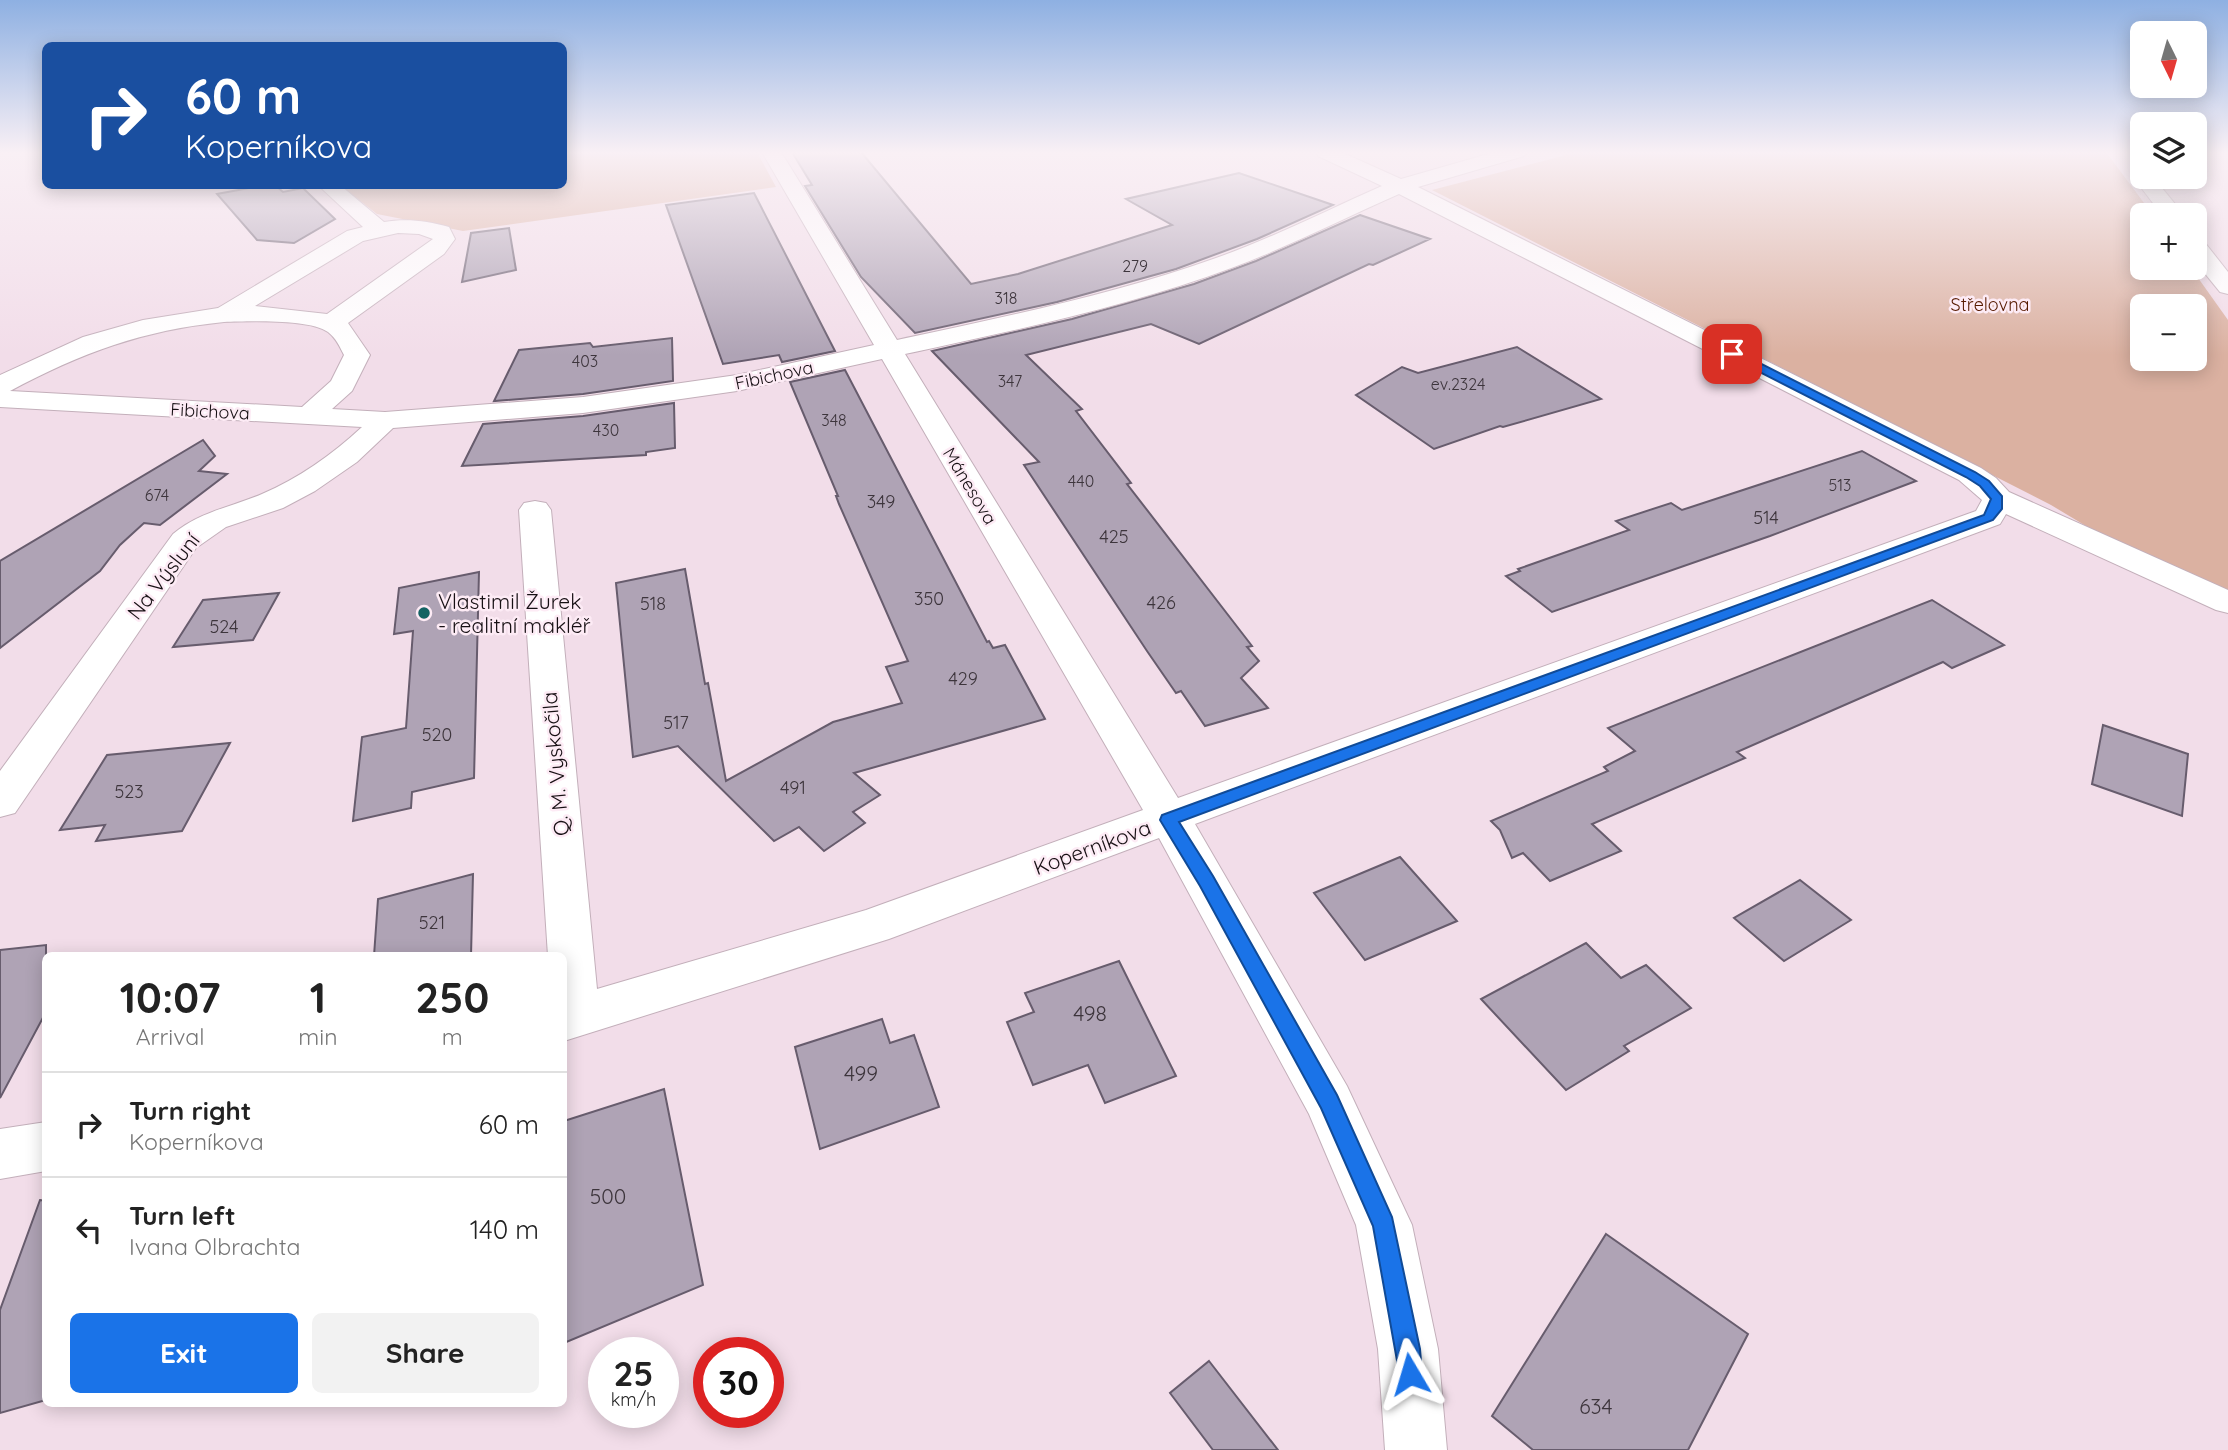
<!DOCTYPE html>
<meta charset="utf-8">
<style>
:root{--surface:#fff;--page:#f2f2f2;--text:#222;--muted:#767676;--line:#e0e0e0;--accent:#1a73e8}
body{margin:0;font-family:Quicksand,sans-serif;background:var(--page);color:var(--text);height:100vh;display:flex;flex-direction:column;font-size:26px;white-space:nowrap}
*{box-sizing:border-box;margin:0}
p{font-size:23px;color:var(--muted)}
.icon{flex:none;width:38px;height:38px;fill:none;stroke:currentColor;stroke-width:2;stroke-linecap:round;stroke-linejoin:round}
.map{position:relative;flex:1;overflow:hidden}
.panel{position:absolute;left:42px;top:952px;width:525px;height:455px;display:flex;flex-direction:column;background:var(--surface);border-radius:10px;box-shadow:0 4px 18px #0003}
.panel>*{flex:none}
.banner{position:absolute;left:42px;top:42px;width:525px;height:147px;border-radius:10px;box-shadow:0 4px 18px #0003;background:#1a4fa0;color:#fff;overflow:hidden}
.needle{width:46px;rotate:175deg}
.fabs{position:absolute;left:2130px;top:21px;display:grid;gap:14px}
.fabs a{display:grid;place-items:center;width:77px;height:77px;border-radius:10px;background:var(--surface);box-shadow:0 4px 18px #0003;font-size:35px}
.speed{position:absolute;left:588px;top:1337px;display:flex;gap:14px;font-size:35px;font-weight:700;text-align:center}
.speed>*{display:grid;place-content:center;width:91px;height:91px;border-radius:50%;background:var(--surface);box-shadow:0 4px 18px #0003;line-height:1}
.speed small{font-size:18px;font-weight:400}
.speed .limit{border:10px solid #d22;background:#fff;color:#111}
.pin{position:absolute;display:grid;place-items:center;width:60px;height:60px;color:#fff;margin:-30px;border-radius:14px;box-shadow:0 4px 10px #0006}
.me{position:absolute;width:77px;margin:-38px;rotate:353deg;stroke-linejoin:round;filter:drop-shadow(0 0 5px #0008)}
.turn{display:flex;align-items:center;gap:24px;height:147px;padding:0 28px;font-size:32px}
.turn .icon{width:91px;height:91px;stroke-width:2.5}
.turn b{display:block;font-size:49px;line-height:60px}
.eta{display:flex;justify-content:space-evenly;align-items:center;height:119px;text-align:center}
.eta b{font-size:42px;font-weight:700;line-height:49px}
.cta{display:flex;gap:14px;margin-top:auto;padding:14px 28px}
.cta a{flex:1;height:80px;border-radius:10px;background:var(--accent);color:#fff;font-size:28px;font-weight:700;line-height:80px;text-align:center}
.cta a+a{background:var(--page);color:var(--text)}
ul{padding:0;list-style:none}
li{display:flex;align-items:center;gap:21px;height:105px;padding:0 28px;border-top:2px solid var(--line)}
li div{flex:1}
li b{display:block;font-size:26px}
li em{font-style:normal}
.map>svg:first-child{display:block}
</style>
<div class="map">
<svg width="2228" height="1450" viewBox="0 0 2228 1450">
<rect width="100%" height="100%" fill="#f2dde9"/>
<!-- green -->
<g fill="#dbb1a1" fill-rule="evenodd">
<path d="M 564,152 L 757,152 L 776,187 L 463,231 L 377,214 L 341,186 L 564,186 Z"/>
<path d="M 1578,152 L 2106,152 L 2153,215 L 2142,215 L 2142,268 L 2191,268 L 2228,320 L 2228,595 L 2106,538 L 2051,505 L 1432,190 ZM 2142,306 L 2194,306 L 2194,359 L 2142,359 Z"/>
</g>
<!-- building -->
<g fill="#afa3b5" stroke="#675c6d" stroke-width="2">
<path d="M 792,152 L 861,152 L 971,284 L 1018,274 L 1172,225 L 1126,199 L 1239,173 L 1333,205 L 1257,239 L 1176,269 L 1057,302 L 915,333 L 861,277 L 805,186 L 812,185 Z"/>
<path d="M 260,186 L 276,186 L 283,192 L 303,188 L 335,219 L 294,243 L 257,240 L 217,194 Z"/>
<path d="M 754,193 L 835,351 L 782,362 L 779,355 L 723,364 L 666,205 Z"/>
<path d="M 1360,215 L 1430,239 L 1373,265 L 1369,264 L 1199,344 L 1151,324 L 1026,355 L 1082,409 L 1076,411 L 1131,483 L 1127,484 L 1252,646 L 1247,647 L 1259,661 L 1241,678 L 1268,708 L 1205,726 L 1181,691 L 1176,693 L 1147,651 L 1024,465 L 1039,462 L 932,351 L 1072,319 L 1194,284 L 1256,261 Z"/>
<path d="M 509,228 L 516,270 L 462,282 L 471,233 Z"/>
<path d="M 672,338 L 673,381 L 583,394 L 494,401 L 519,350 L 590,343 L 593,347 Z"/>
<path d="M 1517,347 L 1601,399 L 1503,427 L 1500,426 L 1434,449 L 1356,395 L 1402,367 L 1418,373 Z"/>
<path d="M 845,370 L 987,642 L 989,641 L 993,648 L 1005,645 L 1045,719 L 854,773 L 880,795 L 853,812 L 865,823 L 824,851 L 799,827 L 774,841 L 678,746 L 633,757 L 616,583 L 685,569 L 705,684 L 708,683 L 726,781 L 833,722 L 902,703 L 886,667 L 908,661 L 839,504 L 836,496 L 838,496 L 790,382 Z"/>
<path d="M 674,403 L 675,448 L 646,452 L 646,455 L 462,466 L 483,424 L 583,416 Z"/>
<path d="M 203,440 L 215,456 L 199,471 L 227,474 L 160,525 L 144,523 L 120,545 L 100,571 L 0,648 L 0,561 Z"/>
<path d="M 1862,451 L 1916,481 L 1770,536 L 1552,612 L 1506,576 L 1520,571 L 1518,569 L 1629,530 L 1616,521 L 1671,503 L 1682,510 Z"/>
<path d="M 479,572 L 474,778 L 412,792 L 411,808 L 353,821 L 362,737 L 406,728 L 413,631 L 394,634 L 399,588 Z"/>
<path d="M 279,593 L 253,640 L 173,647 L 203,600 Z"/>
<path d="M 1932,600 L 2004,645 L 1952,668 L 1943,662 L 1737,752 L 1745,758 L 1592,824 L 1621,851 L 1550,881 L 1523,853 L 1512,858 L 1500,830 L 1491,821 L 1608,771 L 1604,767 L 1635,751 L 1608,728 Z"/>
<path d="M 2103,725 L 2188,754 L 2182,816 L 2092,784 Z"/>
<path d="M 230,743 L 182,831 L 96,841 L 105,825 L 60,830 L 107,755 Z"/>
<path d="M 1400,857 L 1457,921 L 1365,960 L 1314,893 Z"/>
<path d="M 473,874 L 471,956 L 374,956 L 378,899 Z"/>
<path d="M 1800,880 L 1851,920 L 1784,961 L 1734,918 Z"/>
<path d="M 1586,943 L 1621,978 L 1646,965 L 1691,1008 L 1624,1046 L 1629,1051 L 1566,1090 L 1481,999 Z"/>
<path d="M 46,945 L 46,1012 L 0,1098 L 0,950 Z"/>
<path d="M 1119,961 L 1176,1076 L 1105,1103 L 1088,1065 L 1033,1085 L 1007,1022 L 1034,1012 L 1025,993 Z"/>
<path d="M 882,1019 L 890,1043 L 914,1035 L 939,1107 L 820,1149 L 795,1047 Z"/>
<path d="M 664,1089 L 703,1285 L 564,1343 L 564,1121 Z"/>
<path d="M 40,1200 L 46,1201 L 46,1400 L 0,1413 L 0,1310 Z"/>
<path d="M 1606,1234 L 1748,1334 L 1688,1450 L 1533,1450 L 1492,1416 Z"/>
<path d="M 1209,1361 L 1278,1450 L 1213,1450 L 1170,1393 Z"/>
</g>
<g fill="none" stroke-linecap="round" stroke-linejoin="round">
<defs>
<g id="minor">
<path d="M 762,152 L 781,152 L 897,340 C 1004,317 1112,295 1216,258 C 1273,238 1327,210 1382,186 L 1318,156 L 1316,152 L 1341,152 L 1401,179 L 1495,152 L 1526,152 L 1524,156 L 1418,187 L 1981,468 L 1996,478 L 2009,492 L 2228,590 L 2228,613 L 2216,610 L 2006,514 L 2000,524 L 1195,824 L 1347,1086 L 1412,1225 L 1438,1349 L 1447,1450 L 1385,1450 L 1378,1349 L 1356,1225 L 1309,1114 L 1159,838 L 889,939 L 564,1041 L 564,956 L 548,956 L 519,510 L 524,503 L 535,501 L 546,503 L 551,510 L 597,989 L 866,910 L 1143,810 L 882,359 L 737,391 L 583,413 L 393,428 L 357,462 L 315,491 L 283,508 L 226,527 L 196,548 L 15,813 L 0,817 L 0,771 L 173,534 C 199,512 231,507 262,494 C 299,478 332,455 362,427 L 0,407 L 0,375 L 83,337 L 143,320 L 218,308 L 347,231 L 363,227 L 319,186 L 341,186 L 384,222 C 407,218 427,221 449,227 L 455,239 L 444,254 L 348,323 L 370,355 L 352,391 L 332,409 L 385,412 L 583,397 L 737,375 L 874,345 ZM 1399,194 L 1959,480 L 1982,500 L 1976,511 L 1178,798 L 905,354 C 1016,330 1127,307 1234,267 C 1290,246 1344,218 1399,194 ZM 398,233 L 419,234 L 433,239 L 327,314 L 255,306 L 363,241 ZM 224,322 C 248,321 310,319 328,332 C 336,338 340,347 344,355 L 331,381 L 302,407 L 10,391 C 81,353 143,330 224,322 Z"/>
<path d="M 2142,171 L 2142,177 L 2153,177 L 2184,215 L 2162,215 L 2133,177 Z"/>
<path d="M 2194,237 L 2202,239 L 2228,272 L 2228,294 L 2220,292 L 2194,260 Z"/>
<path d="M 46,1122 L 46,1171 L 0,1179 L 0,1129 Z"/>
</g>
</defs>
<!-- minor casing -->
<use href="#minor" stroke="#c3afba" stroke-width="2"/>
<!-- minor -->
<use href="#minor" fill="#fff" fill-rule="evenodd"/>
</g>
<!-- sky -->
<linearGradient id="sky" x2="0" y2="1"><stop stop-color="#8eb0e2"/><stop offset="0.43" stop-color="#f9f0f5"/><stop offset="1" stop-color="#f9f0f5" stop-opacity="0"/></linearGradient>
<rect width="2228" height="355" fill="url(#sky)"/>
<!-- route -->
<path fill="#1a73e8" stroke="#114b97" stroke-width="2" d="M 1728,351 L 1736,351 L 1975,472 L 1989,481 L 2002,496 L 2002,509 L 1993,520 L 1179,822 L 1213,876 L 1337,1095 L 1392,1217 L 1420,1349 L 1422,1374 L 1419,1383 L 1410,1387 L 1401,1383 L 1373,1226 L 1321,1108 L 1200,886 L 1160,820 L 1162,815 L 1984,515 L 1991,499 L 1980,486 L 1966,477 L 1728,356 Z"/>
<!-- markers -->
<circle fill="#126363" stroke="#fdebf5" stroke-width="2.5" cx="424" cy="613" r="7"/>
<g text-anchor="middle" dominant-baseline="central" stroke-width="5" stroke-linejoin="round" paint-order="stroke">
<!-- far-number labels -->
<g font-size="16" fill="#3d353c">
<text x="1135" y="266">279</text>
<text x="1006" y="298">318</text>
<text x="585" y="361">403</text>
<text x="1010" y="381">347</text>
<text x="1458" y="384">ev.2324</text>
<text x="834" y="420">348</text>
<text x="606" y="430">430</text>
<text x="1081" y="481">440</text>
<text x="1840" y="485">513</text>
<text x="157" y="495">674</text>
</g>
<!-- far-park labels -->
<g font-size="18" fill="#571a00" stroke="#fdebf5">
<text x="1990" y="304">Střelovna</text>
</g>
<!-- far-street labels -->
<g font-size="18" fill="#171014" stroke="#fdebf5">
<text transform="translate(774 375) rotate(-12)">Fibichova</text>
<text transform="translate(210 411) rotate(3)">Fibichova</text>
<text transform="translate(970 486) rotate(59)">Mánesova</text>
</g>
<!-- number labels -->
<g font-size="18" fill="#3d353c">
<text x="881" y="501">349</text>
<text x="1766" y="517">514</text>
<text x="1114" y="536">425</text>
<text x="929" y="598">350</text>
<text x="1161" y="602">426</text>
<text x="653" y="603">518</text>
<text x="224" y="626">524</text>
<text x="963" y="678">429</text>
<text x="676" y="722">517</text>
<text x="437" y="734">520</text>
<text x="793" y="787">491</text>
<text x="129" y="791">523</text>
<text x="432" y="922">521</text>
</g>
<!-- street labels -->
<g font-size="21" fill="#171014" stroke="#fdebf5">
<text transform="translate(163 576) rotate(-52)">Na Výsluní</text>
<text transform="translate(555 764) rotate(-95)">Q. M. Vyskočila</text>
<text transform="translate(1092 847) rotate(-20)">Koperníkova</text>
</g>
<!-- poi labels -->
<g font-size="21" fill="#171014" stroke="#fdebf5" text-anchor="start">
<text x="438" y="601">Vlastimil Žurek<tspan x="438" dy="24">- realitní makléř</tspan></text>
</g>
<!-- near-number labels -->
<g font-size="21" fill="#3d353c">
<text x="1090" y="1013">498</text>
<text x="861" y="1073">499</text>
<text x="608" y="1196">500</text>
<text x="1596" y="1406">634</text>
</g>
</g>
</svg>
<div class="fabs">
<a><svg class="needle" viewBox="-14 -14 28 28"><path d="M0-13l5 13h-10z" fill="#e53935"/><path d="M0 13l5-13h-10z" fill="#767676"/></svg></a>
<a><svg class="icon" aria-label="layers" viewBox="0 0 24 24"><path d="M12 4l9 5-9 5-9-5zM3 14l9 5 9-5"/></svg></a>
<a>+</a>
<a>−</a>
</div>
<div class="speed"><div>25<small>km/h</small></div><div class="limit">30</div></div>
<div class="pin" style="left:1732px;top:354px;background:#d93025"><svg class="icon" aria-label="arrive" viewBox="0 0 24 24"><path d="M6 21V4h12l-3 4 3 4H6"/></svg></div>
<svg class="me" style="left:1410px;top:1374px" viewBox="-20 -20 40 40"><path d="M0-17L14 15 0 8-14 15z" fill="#1a73e8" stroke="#fff" stroke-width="4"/></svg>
<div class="banner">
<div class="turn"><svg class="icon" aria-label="right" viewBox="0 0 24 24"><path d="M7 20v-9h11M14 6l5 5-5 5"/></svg><div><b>60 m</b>Koperníkova</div></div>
</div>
<section class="panel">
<div class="eta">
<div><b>10:07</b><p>Arrival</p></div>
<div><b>1</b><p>min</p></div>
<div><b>250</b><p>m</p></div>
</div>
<ul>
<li><svg class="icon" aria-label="right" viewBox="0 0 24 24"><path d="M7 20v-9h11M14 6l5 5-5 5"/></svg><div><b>Turn right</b><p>Koperníkova</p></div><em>60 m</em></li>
<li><svg class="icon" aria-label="left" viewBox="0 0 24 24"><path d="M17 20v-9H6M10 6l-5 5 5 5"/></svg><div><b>Turn left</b><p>Ivana Olbrachta</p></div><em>140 m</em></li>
</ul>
<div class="cta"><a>Exit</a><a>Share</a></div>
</section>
</div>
